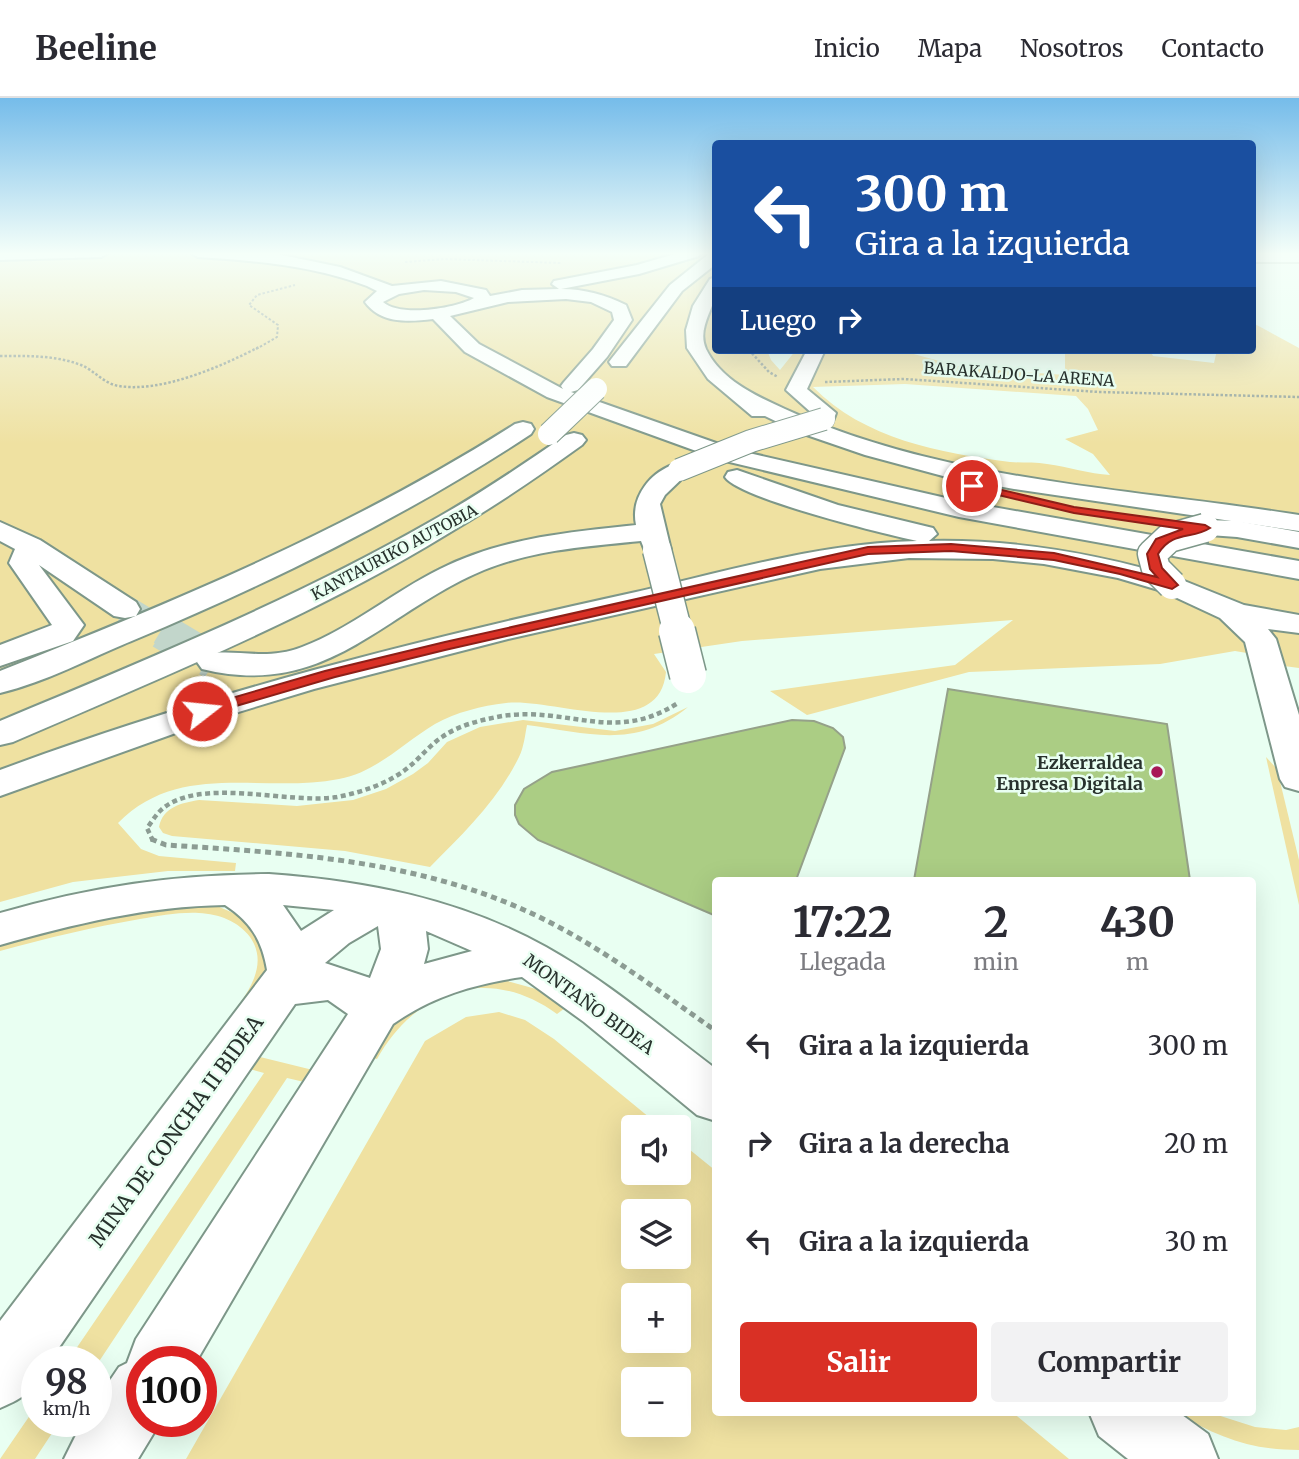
<!DOCTYPE html>
<html lang="es">
<meta charset="utf-8">
<style>
:root{--surface:#fff;--page:#f2f2f3;--text:#2b2b33;--muted:#7c7c81;--line:#e1e1e2;--accent:#d93025}
body{margin:0;font-family:Merriweather,serif;background:var(--page);color:var(--text);height:100vh;display:flex;flex-direction:column;font-size:26px;white-space:nowrap}
*{box-sizing:border-box;margin:0}
p{font-size:23px;color:var(--muted)}
.icon{flex:none;width:38px;height:38px;fill:none;stroke:currentColor;stroke-width:2;stroke-linecap:round;stroke-linejoin:round}
.map{position:relative;flex:1;overflow:hidden}
.side{position:absolute;left:712px;top:779px;width:544px;height:539px;display:flex;flex-direction:column;background:var(--surface);border-radius:7px;box-shadow:0 7px 28px #0002}
.side>*{flex:none}
.top-card{position:absolute;left:712px;top:42px;width:544px;height:214px;border-radius:7px;box-shadow:0 7px 28px #0002;background:#1a4fa0;color:#fff;overflow:hidden}
.controls{position:absolute;left:621px;top:1017px;display:grid;gap:14px}
.controls a{display:grid;place-items:center;width:70px;height:70px;border-radius:7px;background:var(--surface);box-shadow:0 7px 28px #0002;font-size:35px}
.speed{position:absolute;left:21px;top:1248px;display:flex;gap:14px;font-size:35px;font-weight:700;text-align:center}
.speed>*{display:grid;place-content:center;width:91px;height:91px;border-radius:50%;background:var(--surface);box-shadow:0 7px 28px #0002;line-height:1}
.speed small{font-size:18px;font-weight:400}
.speed .limit{border:10px solid #d22;background:#fff;color:#111}
.pin{position:absolute;display:grid;place-items:center;width:60px;height:60px;color:#fff;margin:-30px;border:4px solid #fff;border-radius:50%;box-shadow:0 2px 7px #0007}
.me{position:absolute;width:77px;margin:-38px;rotate:74deg;stroke-linejoin:round;filter:drop-shadow(0 0 5px #0008)}
.turn{display:flex;align-items:center;gap:24px;height:147px;padding:0 28px;font-size:32px}
.turn .icon{width:91px;height:91px;stroke-width:2.5}
.turn b{display:block;font-size:49px;line-height:60px}
.then{display:flex;align-items:center;height:66px;padding:0 28px;background:#0003;gap:14px;font-size:26px}
.eta{display:flex;justify-content:space-evenly;align-items:center;height:119px;text-align:center}
.eta b{font-size:42px;font-weight:700;line-height:49px}
.action{display:flex;gap:14px;margin-top:auto;padding:14px 28px}
.action a{flex:1;height:80px;border-radius:7px;background:var(--accent);color:#fff;font-size:28px;font-weight:700;line-height:80px;text-align:center}
.action a+a{background:var(--page);color:var(--text)}
ul{padding:0;list-style:none}
li{display:flex;align-items:center;gap:21px;height:98px;padding:0 28px}
li div{flex:1}
li b{display:block;font-size:26px}
li em{font-style:normal}
header{display:flex;align-items:center;gap:42px;box-sizing:border-box;height:98px;padding:0 35px;background:var(--surface);border-bottom:2px solid var(--line)}
header strong{font-size:33px}
nav{display:flex;gap:38px;margin-inline-start:auto;font-size:24px}
.map>svg:first-child{display:block}
</style>
<header>
<strong>Beeline</strong>
<nav><a>Inicio</a><a>Mapa</a><a>Nosotros</a><a>Contacto</a></nav>
</header>
<div class="map">
<svg width="1299" height="1361" viewBox="0 0 1299 1361">
<rect width="100%" height="100%" fill="#e9fff2"/>
<!-- green -->
<g fill="#efe1a1" fill-rule="evenodd">
<path d="M 0,155 L 716,155 L 716,252 L 767,252 L 771,262 L 780,272 L 796,252 L 899,252 L 965,270 L 1065,277 L 1065,252 L 1150,252 L 1153,258 L 1214,265 L 1217,252 L 1253,252 L 1253,225 L 1299,250 L 1299,570 L 1284,568 L 1282,561 L 1235,553 L 1160,566 L 969,574 L 807,617 L 770,593 L 955,567 L 1013,522 L 742,543 L 654,556 L 666,574 C 659,646 551,599 506,605 C 481,608 457,614 435,626 C 403,645 377,674 339,681 C 263,696 180,662 118,725 L 141,751 L 159,758 L 236,765 L 235,773 L 168,773 L 73,784 L 0,804 ZM 905,286 L 1076,298 L 1088,311 L 1098,332 L 1065,341 L 1093,356 L 1110,377 C 1089,376 1069,369 1047,366 C 1035,364 1022,365 1010,364 C 940,355 864,341 813,289 Z"/>
<path d="M 688,609 C 635,652 588,635 527,627 C 525,637 524,649 519,659 C 498,702 464,735 430,769 L 345,753 L 172,738 L 163,735 L 159,729 C 163,709 181,705 199,702 L 297,708 L 353,702 L 386,691 L 413,676 L 428,665 L 447,644 L 480,629 L 523,622 L 615,633 L 653,626 Z"/>
<path d="M 1266,659 L 1277,671 L 1299,762 L 1299,807 Z"/>
<path d="M 197,807 L 217,808 L 252,823 L 271,874 L 237,926 L 226,924 C 244,900 271,869 250,839 C 238,823 219,816 199,815 C 179,814 159,818 140,821 C 93,829 47,840 0,853 L 0,845 L 115,816 Z"/>
<path d="M 504,882 L 536,891 L 565,910 L 557,916 C 489,867 417,890 377,961 L 364,958 L 376,937 L 422,897 Z"/>
<path d="M 499,914 L 525,922 L 554,941 L 661,1029 L 634,1029 L 634,1074 L 679,1074 L 679,1043 L 716,1073 L 716,1314 L 1012,1314 L 1069,1361 L 186,1361 L 425,943 L 466,919 ZM 634,1113 L 679,1113 L 679,1158 L 634,1158 ZM 634,1197 L 679,1197 L 679,1242 L 634,1242 ZM 634,1281 L 679,1281 L 679,1326 L 634,1326 Z"/>
<path d="M 248,956 L 321,974 L 313,986 L 287,980 L 96,1268 L 96,1264 L 67,1264 L 264,975 L 239,968 Z"/>
<path d="M 37,1307 L 37,1323 L 60,1323 L 35,1361 L 0,1361 Z"/>
<path d="M 1175,1314 L 1208,1314 L 1255,1329 L 1286,1332 L 1299,1329 L 1299,1352 C 1249,1352 1218,1339 1175,1314 Z"/>
</g>
<!-- building -->
<g fill="#abcd84" stroke="#95a189" stroke-width="2">
<path d="M 948,591 L 1167,626 L 1190,782 L 914,782 Z"/>
<path d="M 792,622 L 814,623 L 833,630 L 843,639 L 845,650 L 796,782 L 716,782 L 716,818 L 538,742 L 519,726 L 515,717 L 515,707 L 524,691 L 552,674 Z"/>
</g>
<g fill="none" stroke-linecap="round" stroke-linejoin="round">
<!-- minor-tunnel-far1 -->
<path stroke="#c2d6cb" stroke-width="28" stroke-dasharray="28 14" stroke-linecap="butt" d="M 125,511 L 165,535"/>
<!-- minor-tunnel -->
<path stroke="#c2d6cb" stroke-width="36" stroke-dasharray="36 18" stroke-linecap="butt" d="M 162,533 L 214,564"/>
<defs>
<g id="minor">
<rect x="1253" y="156" width="46" height="8"/>
<path d="M 807,252 L 825,252 L 807,291 L 836,315 L 832,326 L 816,326 L 814,317 L 786,292 Z"/>
<path d="M 679,365 L 688,367 L 691,372 L 665,397 L 660,406 L 671,452 L 667,458 L 657,460 L 647,458 L 641,443 C 589,448 533,452 484,472 C 383,514 327,602 202,571 L 197,564 L 202,557 C 235,549 263,564 302,549 C 352,530 393,494 440,471 C 501,440 570,434 636,427 C 630,399 651,372 679,365 Z"/>
<path d="M 1205,422 L 1237,423 L 1299,434 L 1299,450 L 1237,439 L 1195,436 L 1191,430 L 1195,424 Z"/>
<path d="M 0,424 L 40,442 L 136,504 L 140,511 L 136,518 L 125,520 L 114,518 L 39,467 L 84,527 L 73,543 L 0,568 L 0,547 L 52,527 L 9,465 L 15,451 L 0,443 Z"/>
<path d="M 1172,478 L 1244,507 L 1299,517 L 1299,535 L 1268,531 L 1276,541 L 1299,617 L 1299,693 L 1285,689 L 1280,681 L 1245,544 L 1220,520 L 1162,493 L 1157,487 L 1162,481 Z"/>
<path d="M 269,776 C 366,783 460,801 546,849 C 607,883 660,929 716,971 L 716,1023 L 697,1017 L 584,924 L 522,879 C 474,886 433,898 393,926 L 196,1264 L 142,1264 L 142,1323 L 161,1323 L 138,1361 L 64,1361 L 83,1323 L 96,1323 L 96,1303 L 119,1269 L 127,1265 L 136,1241 L 348,916 L 328,902 L 295,906 L 49,1264 L 37,1264 C 37,1293 25,1299 0,1310 L 0,1223 L 267,872 C 262,842 250,823 225,807 C 148,808 74,826 0,847 L 0,815 C 95,788 171,777 269,776 ZM 283,807 L 334,812 L 301,833 ZM 378,828 L 381,851 L 370,880 L 325,865 L 349,845 ZM 426,833 L 472,853 L 424,866 L 428,851 Z"/>
<path d="M 1089,1314 L 1178,1314 L 1208,1336 L 1218,1361 L 1128,1361 L 1099,1338 Z"/>
</g>
<g id="highway">
<path d="M 0,155 L 108,155 L 101,159 L 0,162 Z"/>
<path d="M 191,155 L 272,155 L 340,169 L 392,188 L 441,183 L 486,192 L 490,198 L 522,192 L 559,191 L 552,186 L 554,183 L 637,167 L 678,155 L 701,155 L 699,158 L 639,176 L 561,191 C 584,191 606,197 626,207 L 632,222 L 607,259 L 578,292 L 571,294 L 736,352 L 959,403 L 1299,463 L 1299,481 L 959,419 L 721,362 L 547,299 L 465,254 L 433,221 C 408,224 381,226 365,204 L 377,193 L 367,188 C 311,167 257,163 198,159 ZM 424,192 L 456,194 L 474,200 C 455,211 399,219 383,204 L 399,196 ZM 566,201 L 591,204 L 612,214 L 614,222 L 593,251 L 564,284 L 561,288 L 563,291 L 479,246 L 450,218 L 508,204 Z"/>
<path d="M 710,155 L 716,155 L 716,166 L 682,193 L 626,268 L 612,268 L 609,264 L 612,260 L 670,187 Z"/>
<path d="M 716,179 C 716,184 717,190 716,195 C 713,212 697,231 706,251 C 721,282 756,298 785,311 C 945,384 1128,390 1299,417 L 1299,433 L 1014,391 L 943,378 L 865,357 L 798,334 L 765,318 L 752,318 L 708,281 L 687,250 L 686,232 L 693,208 L 710,181 Z"/>
<path d="M 523,324 L 531,326 L 534,331 L 531,336 C 405,419 272,484 134,542 C 90,560 46,584 0,595 L 0,573 C 180,501 350,431 515,326 Z"/>
<path d="M 574,335 L 582,337 L 586,342 L 582,347 C 539,378 495,408 449,435 C 312,519 160,580 13,644 L 0,647 L 0,623 C 145,562 291,503 428,425 C 475,399 521,368 566,337 Z"/>
<path d="M 737,372 L 838,407 L 933,430 L 937,436 L 929,443 C 1016,441 1099,456 1182,481 L 1187,487 L 1182,493 L 1172,496 L 1118,480 L 1044,466 L 993,461 L 909,460 L 820,471 L 508,541 L 314,591 L 212,622 L 0,698 L 0,672 C 207,595 420,541 636,494 C 728,473 822,445 917,443 C 885,436 740,401 725,379 L 728,374 Z"/>
</g>
</defs>
<!-- minor casing -->
<use href="#minor" stroke="#7d9789" stroke-width="4"/>
<!-- highway casing -->
<use href="#highway" stroke="#7d9789" stroke-width="4"/>
<!-- path-far3 -->
<g stroke="#8c9c93" stroke-width="2" stroke-dasharray="2.5 2" stroke-linecap="butt">
<path d="M 405,164 L 444,161 L 561,165"/>
<path d="M 256,251 L 277,239 L 278,227 L 249,207 L 257,197 L 295,187"/>
</g>
<!-- path-far2 -->
<g stroke="#8c9c93" stroke-width="2.5" stroke-dasharray="2.5 2" stroke-linecap="butt">
<path d="M 749,252 L 769,274 L 778,279"/>
<path d="M 0,258 C 27,258 55,257 81,267 C 94,272 104,286 119,288 C 162,295 222,268 259,249"/>
<path d="M 825,284 L 904,281 L 1099,294 L 1299,299"/>
</g>
<!-- path-far1 -->
<path stroke="#8c9c93" stroke-width="4.5" stroke-dasharray="5 3.5" stroke-linecap="butt" d="M 153,743 L 147,730 C 151,725 155,718 160,713 C 197,677 289,707 337,699 C 363,694 390,685 410,668 C 421,659 430,647 442,639 C 459,627 481,622 502,618 C 568,608 614,646 678,605"/>
<!-- path -->
<path stroke="#8c9c93" stroke-width="5" stroke-dasharray="6 4.5" stroke-linecap="butt" d="M 151,741 L 166,747 C 291,755 418,762 533,816 C 599,847 657,892 716,933"/>
<!-- minor -->
<use href="#minor" fill="#fff" fill-rule="evenodd"/>
<!-- highway -->
<use href="#highway" fill="#fff" fill-rule="evenodd"/>
<defs>
<path id="minor-bridge-far2" d="M 679,372 L 751,343 L 824,321"/>
<g id="minor-bridge-far1">
<path d="M 657,452 L 678,535"/>
<path d="M 1172,487 L 1156,471 L 1152,456 L 1169,440 L 1205,430"/>
</g>
<path id="minor-bridge" d="M 677,533 L 688,577"/>
<path id="highway-bridge" d="M 549,336 L 596,291"/>
</defs>
<!-- minor-bridge-far2 casing -->
<use href="#minor-bridge-far2" stroke="#7d9789" stroke-width="24" stroke-linecap="butt"/>
<!-- minor-bridge-far1 casing -->
<use href="#minor-bridge-far1" stroke="#7d9789" stroke-width="31" stroke-linecap="butt"/>
<!-- minor-bridge casing -->
<use href="#minor-bridge" stroke="#7d9789" stroke-width="39" stroke-linecap="butt"/>
<!-- highway-bridge casing -->
<use href="#highway-bridge" stroke="#7d9789" stroke-width="24" stroke-linecap="butt"/>
<!-- minor-bridge-far2 -->
<use href="#minor-bridge-far2" stroke="#fff" stroke-width="22"/>
<!-- minor-bridge-far1 -->
<use href="#minor-bridge-far1" stroke="#fff" stroke-width="28"/>
<!-- minor-bridge -->
<use href="#minor-bridge" stroke="#fff" stroke-width="36"/>
<!-- highway-bridge -->
<use href="#highway-bridge" stroke="#fff" stroke-width="22"/>
</g>
<!-- sky -->
<linearGradient id="sky" x2="0" y2="1"><stop stop-color="#75bcea"/><stop offset="0.45" stop-color="#f5fff9"/><stop offset="1" stop-color="#f5fff9" stop-opacity="0"/></linearGradient>
<rect width="1299" height="346" fill="url(#sky)"/>
<!-- route -->
<path fill="#d93025" stroke="#8d1f18" stroke-width="2" d="M 972,385 L 1074,409 L 1205,427 L 1210,430 C 1192,442 1173,432 1158,456 L 1162,470 L 1178,487 L 1172,491 L 1120,476 L 1054,462 L 951,453 L 868,456 L 445,552 L 335,579 L 202,618 L 195,613 L 197,610 L 325,573 L 445,544 L 868,449 L 951,446 L 1054,455 L 1157,479 L 1150,471 L 1147,456 L 1156,441 L 1183,431 L 1074,415 L 969,390 L 969,386 Z"/>
<!-- markers -->
<circle fill="#a81857" stroke="#e9fff2" stroke-width="2.5" cx="1157" cy="674" r="7"/>
<g text-anchor="middle" dominant-baseline="central" stroke-width="5" stroke-linejoin="round" paint-order="stroke">
<!-- far-street labels -->
<g font-size="16" fill="#28322d" stroke="#e9fff2">
<text transform="translate(1019 276) rotate(4)">BARAKALDO-LA ARENA</text>
<text transform="translate(394 454) rotate(-28)">KANTAURIKO AUTOBIA</text>
</g>
<!-- poi labels -->
<g font-size="18" font-weight="bold" fill="#28322d" stroke="#e9fff2" text-anchor="end">
<text x="1143" y="664">Ezkerraldea<tspan x="1143" dy="21">Enpresa Digitala</tspan></text>
</g>
<!-- street labels -->
<g font-size="18" fill="#28322d" stroke="#e9fff2">
<text transform="translate(589 906) rotate(36)">MONTAÑO BIDEA</text>
</g>
<!-- near-street labels -->
<g font-size="21" fill="#28322d" stroke="#e9fff2">
<text transform="translate(176 1033) rotate(-54)">MINA DE CONCHA II BIDEA</text>
</g>
</g>
</svg>
<div class="controls">
<a><svg class="icon" aria-label="sound" viewBox="0 0 24 24"><path d="M4 9h4l5-4v14l-5-4H4zM17 9q2 3 0 6"/></svg></a>
<a><svg class="icon" aria-label="layers" viewBox="0 0 24 24"><path d="M12 4l9 5-9 5-9-5zM3 14l9 5 9-5"/></svg></a>
<a>+</a>
<a>−</a>
</div>
<div class="speed"><div>98<small>km/h</small></div><div class="limit">100</div></div>
<div class="pin" style="left:972px;top:388px;background:#d93025"><svg class="icon" aria-label="arrive" viewBox="0 0 24 24"><path d="M6 21V4h12l-3 4 3 4H6"/></svg></div>
<svg class="me" style="left:202px;top:613px" viewBox="-20 -20 40 40"><circle r="17" fill="#d93025" stroke="#fff" stroke-width="3"/><path d="M0-11L8 9 0 5-8 9z" fill="#fff"/></svg>
<div class="top-card">
<div class="turn"><svg class="icon" aria-label="left" viewBox="0 0 24 24"><path d="M17 20v-9H6M10 6l-5 5 5 5"/></svg><div><b>300 m</b>Gira a la izquierda</div></div>
<div class="then">Luego<svg class="icon" aria-label="right" viewBox="0 0 24 24"><path d="M7 20v-9h11M14 6l5 5-5 5"/></svg></div>
</div>
<section class="side">
<div class="eta">
<div><b>17:22</b><p>Llegada</p></div>
<div><b>2</b><p>min</p></div>
<div><b>430</b><p>m</p></div>
</div>
<ul>
<li><svg class="icon" aria-label="left" viewBox="0 0 24 24"><path d="M17 20v-9H6M10 6l-5 5 5 5"/></svg><div><b>Gira a la izquierda</b></div><em>300 m</em></li>
<li><svg class="icon" aria-label="right" viewBox="0 0 24 24"><path d="M7 20v-9h11M14 6l5 5-5 5"/></svg><div><b>Gira a la derecha</b></div><em>20 m</em></li>
<li><svg class="icon" aria-label="left" viewBox="0 0 24 24"><path d="M17 20v-9H6M10 6l-5 5 5 5"/></svg><div><b>Gira a la izquierda</b></div><em>30 m</em></li>
</ul>
<div class="action"><a>Salir</a><a>Compartir</a></div>
</section>
</div>
